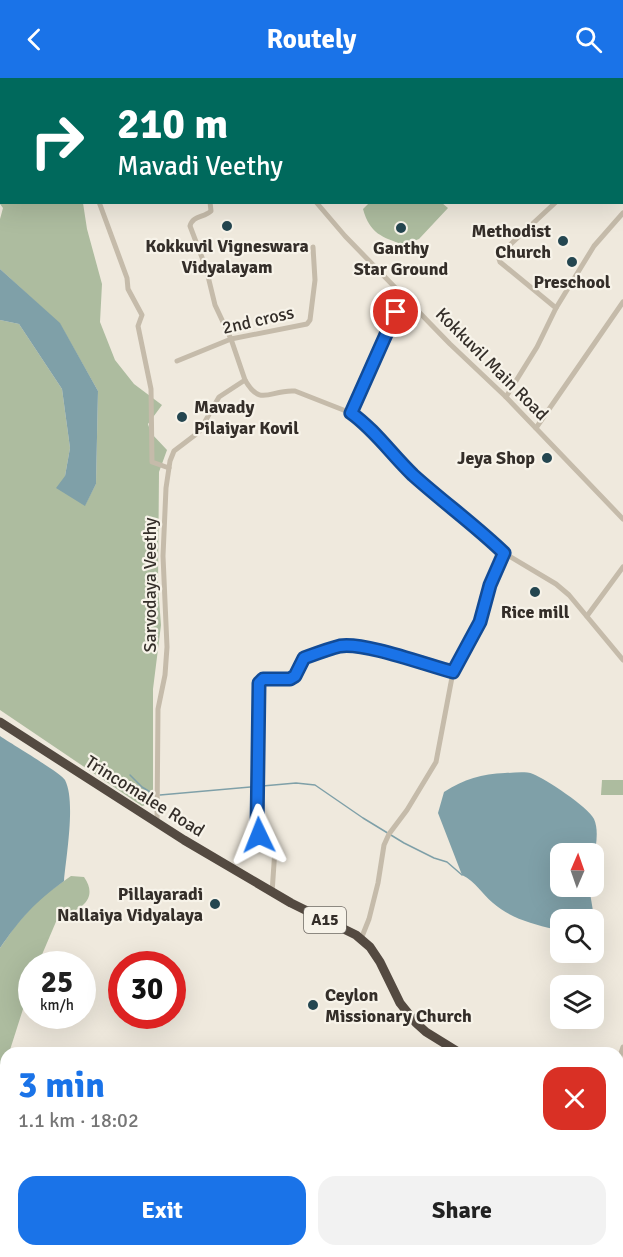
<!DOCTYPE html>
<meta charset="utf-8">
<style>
:root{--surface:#fff;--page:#f2f2f2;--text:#222;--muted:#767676;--accent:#1a73e8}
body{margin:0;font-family:Signika,sans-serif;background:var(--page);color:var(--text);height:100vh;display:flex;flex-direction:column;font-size:22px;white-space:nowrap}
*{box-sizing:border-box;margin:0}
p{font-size:20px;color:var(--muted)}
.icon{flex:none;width:33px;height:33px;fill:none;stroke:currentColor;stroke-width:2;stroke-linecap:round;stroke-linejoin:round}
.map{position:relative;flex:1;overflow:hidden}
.drawer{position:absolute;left:0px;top:969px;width:624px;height:210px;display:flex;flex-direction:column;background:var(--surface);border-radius:18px 18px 0 0;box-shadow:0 6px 24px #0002}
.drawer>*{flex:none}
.banner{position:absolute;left:0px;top:0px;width:624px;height:126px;box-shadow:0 6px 24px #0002;background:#00695c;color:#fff;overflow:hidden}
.needle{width:39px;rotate:2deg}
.buttons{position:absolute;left:550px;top:765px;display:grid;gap:12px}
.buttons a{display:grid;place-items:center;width:54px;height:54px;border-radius:12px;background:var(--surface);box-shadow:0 6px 24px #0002;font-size:30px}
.speed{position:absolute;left:18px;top:873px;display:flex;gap:12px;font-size:30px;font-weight:700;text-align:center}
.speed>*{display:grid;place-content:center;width:78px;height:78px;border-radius:50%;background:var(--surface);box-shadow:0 6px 24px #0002;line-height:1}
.speed small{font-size:15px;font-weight:400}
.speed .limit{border:9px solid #d22;background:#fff;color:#111}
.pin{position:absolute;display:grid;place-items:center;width:51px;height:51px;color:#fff;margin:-26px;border:3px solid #fff;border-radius:50%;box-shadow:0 2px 6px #0007}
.me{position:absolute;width:66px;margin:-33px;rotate:358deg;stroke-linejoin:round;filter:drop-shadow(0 0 4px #0008)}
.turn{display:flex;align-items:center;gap:21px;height:126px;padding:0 18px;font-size:27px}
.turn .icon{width:78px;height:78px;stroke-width:2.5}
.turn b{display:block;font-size:42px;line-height:51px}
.round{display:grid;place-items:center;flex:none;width:63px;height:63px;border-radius:18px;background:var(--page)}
.headline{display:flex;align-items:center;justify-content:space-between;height:102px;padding:0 18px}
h1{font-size:36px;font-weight:700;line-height:45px;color:var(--accent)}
.button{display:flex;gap:12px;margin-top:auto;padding:12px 18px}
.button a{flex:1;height:69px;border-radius:18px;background:var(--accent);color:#fff;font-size:24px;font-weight:700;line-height:69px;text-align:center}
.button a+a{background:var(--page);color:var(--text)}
header{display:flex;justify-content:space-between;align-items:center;height:78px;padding:0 18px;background:var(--accent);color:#fff;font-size:27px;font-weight:700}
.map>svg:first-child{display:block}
</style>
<header><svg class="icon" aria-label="back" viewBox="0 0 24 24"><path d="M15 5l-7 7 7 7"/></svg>Routely<svg class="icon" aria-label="search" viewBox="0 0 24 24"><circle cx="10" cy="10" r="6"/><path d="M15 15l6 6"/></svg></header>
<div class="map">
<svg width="623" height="1179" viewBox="0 0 623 1179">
<rect width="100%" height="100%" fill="#efe9dd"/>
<!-- green -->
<g fill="#adbc9f">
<path d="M 1,46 L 2,124 L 83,125 L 87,151 L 102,206 L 100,244 L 115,282 L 134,306 L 162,327 L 148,346 L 151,355 L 167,372 L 159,394 L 158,509 L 161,547 L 153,611 L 153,716 L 151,726 L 142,728 L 0,632 L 0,242 L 19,246 L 62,311 L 70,370 L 65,398 L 85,427 L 96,406 L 98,313 L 60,246 L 0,191 L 0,141 L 3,130 L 0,126 Z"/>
<path d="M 369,125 L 442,125 L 448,130 L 419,161 L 404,167 C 382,159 370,156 363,131 Z"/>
<path d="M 602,702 L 623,702 L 623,717 L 601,717 Z"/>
<path d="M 71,798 L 84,799 C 100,822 78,833 58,839 L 38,886 L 32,886 L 31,906 L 9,975 L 6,975 L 6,983 L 0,1001 L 0,870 L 16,847 L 40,820 Z"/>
</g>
<!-- water -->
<g fill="#7fa0a8">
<path d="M 0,191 L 60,245 L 98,313 L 96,406 L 85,428 L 56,410 L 65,398 L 70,370 L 62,311 L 19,246 L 0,242 Z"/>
<path d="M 0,658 C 10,665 61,695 65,702 C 76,723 66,779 64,803 C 35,824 20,841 0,870 Z"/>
<path d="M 505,695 C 514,695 525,693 533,696 C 546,701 588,729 594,741 C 599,752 596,768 594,779 L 594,776 L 561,776 L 561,808 L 589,809 L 593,833 L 571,841 L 561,842 L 561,847 L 554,851 C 532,846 510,840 493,825 C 482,816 476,804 462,797 L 438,735 L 444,714 C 464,701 482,696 505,695 Z"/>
</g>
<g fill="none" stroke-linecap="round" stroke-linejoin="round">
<!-- stream -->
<g stroke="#7fa0a8" stroke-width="1.5">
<path d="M 130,697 L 142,709 L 155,717"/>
<path d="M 160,717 L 296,705 L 315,707 L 363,740 L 404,765 L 434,780 L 447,784 L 462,797"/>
</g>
<!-- street -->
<g stroke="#c5bbaa" stroke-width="5">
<path d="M 136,0 L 137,2"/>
<path d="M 191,0 L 192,2"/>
<path d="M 463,0 L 464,2"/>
<path d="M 83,2 L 88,0"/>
<path d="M 0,43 L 2,43"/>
<path d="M 622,70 L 623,70"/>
<path d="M 99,124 L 127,200 L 128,211 L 142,237 L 138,248 L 151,311 L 152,384 L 169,390"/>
<path d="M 316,124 L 345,158 L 450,266 L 506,319 L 623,441"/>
<path d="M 556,230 L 594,168 L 623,135"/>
<path d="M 177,283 L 231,261 L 307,246 L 310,242 L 315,202 L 313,169"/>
<path d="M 245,302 C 261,330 270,311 295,313 L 351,335 L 364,344 L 412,396 L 481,452 L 504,475 L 556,506 L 569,517 L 623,582"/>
<path d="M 506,319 L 537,269 L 556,230 L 500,184 L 498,178 L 556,124"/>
<path d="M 351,335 L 403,217"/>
<path d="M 536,350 L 623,224"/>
<path d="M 587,538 L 623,489"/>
<path d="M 157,744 L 158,631 L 165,597 L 167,569 L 163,478 L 166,410 L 170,383 L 174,373 L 199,354 L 219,319 L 245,302 L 231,261 L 215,227 L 206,190 L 190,148 C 193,137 204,140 211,133 L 210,124"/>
<path d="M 272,815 L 275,771 L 273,764 C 264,761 260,760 257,751 L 259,605 L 263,601 L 289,601 L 295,598 L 304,580 C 315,576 328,571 340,568 C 365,564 427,587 453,594"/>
<path d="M 361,861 L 369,841 L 378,805 L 384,767 L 389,756 L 407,732 L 436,684 L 453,594 L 480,544 L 490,507 L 504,475"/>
<path d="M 618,984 L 623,969"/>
<path d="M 483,1173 L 483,1179"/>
</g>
<!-- highway -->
<g stroke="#544a41" stroke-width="9">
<path d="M 0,644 L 184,762 L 291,825 L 356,857 L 370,869 L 380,884 L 400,925 L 416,945 L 426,954 L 460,975"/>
<path d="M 618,998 L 623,999"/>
</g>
</g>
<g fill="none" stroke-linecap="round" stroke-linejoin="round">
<defs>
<path id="route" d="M 259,757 L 257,751 L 259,605 L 263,601 L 290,601 L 295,598 L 304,580 C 315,576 328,571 340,568 C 365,564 426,587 453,594 L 480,544 L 490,507 L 504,475 C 475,447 443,424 413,397 C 392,377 375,352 351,335 L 396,234"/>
</defs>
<!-- route casing -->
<use href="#route" stroke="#114b97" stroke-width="15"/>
<!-- route -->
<use href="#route" stroke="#1a73e8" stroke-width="10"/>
</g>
<!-- markers -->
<g fill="#244650" stroke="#f7f3e9" stroke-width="2">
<circle cx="227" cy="148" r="6"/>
<circle cx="401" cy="150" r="6"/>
<circle cx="563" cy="163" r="6"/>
<circle cx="572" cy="184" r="6"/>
<circle cx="182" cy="339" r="6"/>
<circle cx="547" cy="380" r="6"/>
<circle cx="535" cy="514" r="6"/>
<circle cx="215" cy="826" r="6"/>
<circle cx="313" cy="927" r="6"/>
</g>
<g text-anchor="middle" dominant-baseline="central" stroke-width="4.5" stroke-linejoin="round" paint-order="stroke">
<!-- shield labels -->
<rect fill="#f7f3e9" stroke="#6e6963" stroke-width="1.5" x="304" y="829" width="42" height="26" rx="4.5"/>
<g font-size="16" font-weight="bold" fill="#342e29">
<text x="325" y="842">A15</text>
</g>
<!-- poi labels -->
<g font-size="18" font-weight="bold" fill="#342e29" stroke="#f7f3e9">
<text x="551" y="153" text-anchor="end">Methodist<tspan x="551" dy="21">Church</tspan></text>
<text x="227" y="168">Kokkuvil Vigneswara<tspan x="227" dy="21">Vidyalayam</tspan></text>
<text x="401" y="170">Ganthy<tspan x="401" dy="21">Star Ground</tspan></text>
<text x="572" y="204">Preschool</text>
<text x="194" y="329" text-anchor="start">Mavady<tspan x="194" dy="21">Pilaiyar Kovil</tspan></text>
<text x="535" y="380" text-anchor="end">Jeya Shop</text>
<text x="535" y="534">Rice mill</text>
<text x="203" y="816" text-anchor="end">Pillayaradi<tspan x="203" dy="21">Nallaiya Vidyalaya</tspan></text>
<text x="325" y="917" text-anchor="start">Ceylon<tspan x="325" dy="21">Missionary Church</tspan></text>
</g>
<!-- street labels -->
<g font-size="18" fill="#342e29" stroke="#f7f3e9">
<text transform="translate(258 242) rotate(-13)">2nd cross</text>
<text transform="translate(492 286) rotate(45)">Kokkuvil Main Road</text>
<text transform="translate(150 507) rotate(-90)">Sarvodaya Veethy</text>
<text transform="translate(145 718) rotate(32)">Trincomalee Road</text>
</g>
</g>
</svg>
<div class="buttons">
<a><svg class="needle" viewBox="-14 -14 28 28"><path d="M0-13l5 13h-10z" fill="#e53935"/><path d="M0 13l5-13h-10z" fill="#767676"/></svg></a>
<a><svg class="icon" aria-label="search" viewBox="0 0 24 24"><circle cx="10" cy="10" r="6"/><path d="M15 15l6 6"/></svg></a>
<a><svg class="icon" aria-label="layers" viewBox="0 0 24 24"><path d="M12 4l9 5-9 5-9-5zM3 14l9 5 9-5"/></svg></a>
</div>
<div class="speed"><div>25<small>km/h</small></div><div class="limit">30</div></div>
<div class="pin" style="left:396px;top:234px;background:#d93025"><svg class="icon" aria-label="arrive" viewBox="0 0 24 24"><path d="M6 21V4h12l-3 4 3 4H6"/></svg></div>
<svg class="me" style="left:259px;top:757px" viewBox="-20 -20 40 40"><path d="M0-17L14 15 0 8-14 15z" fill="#1a73e8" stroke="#fff" stroke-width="4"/></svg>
<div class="banner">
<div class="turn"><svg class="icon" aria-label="right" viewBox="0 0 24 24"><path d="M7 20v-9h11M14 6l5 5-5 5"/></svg><div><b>210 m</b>Mavadi Veethy</div></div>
</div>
<section class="drawer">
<div class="headline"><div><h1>3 min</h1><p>1.1 km · 18:02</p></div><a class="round" style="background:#d93025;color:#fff"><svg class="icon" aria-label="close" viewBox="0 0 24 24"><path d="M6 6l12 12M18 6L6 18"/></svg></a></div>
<div class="button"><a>Exit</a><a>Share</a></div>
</section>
</div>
